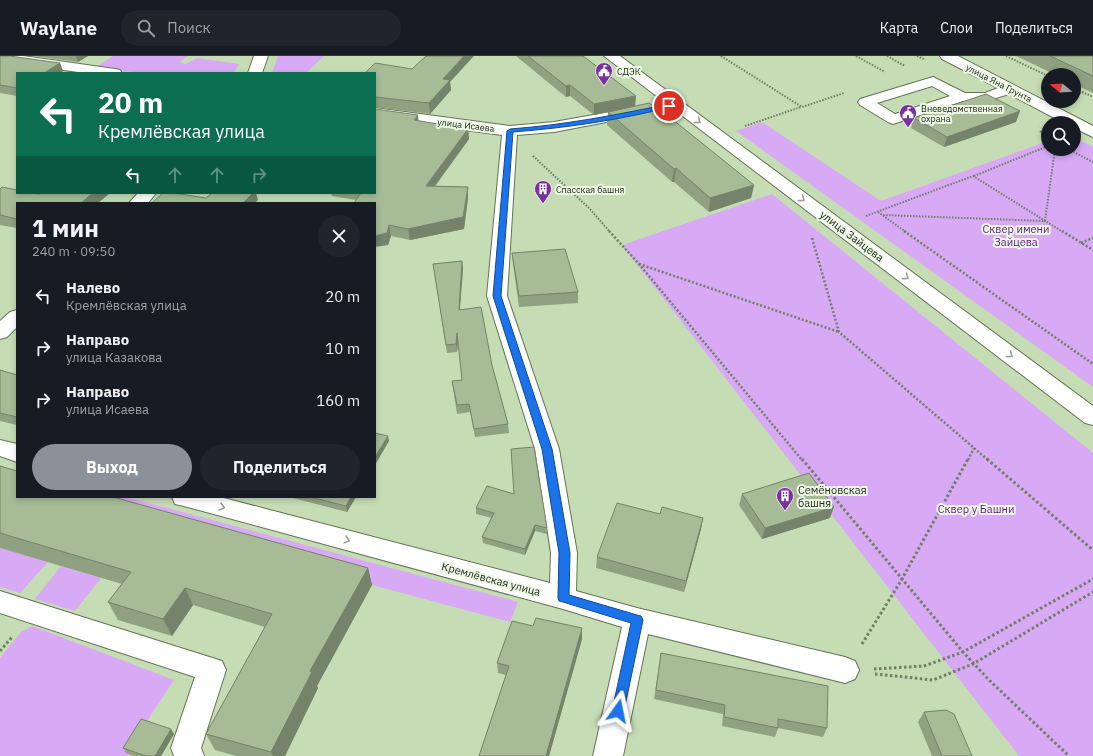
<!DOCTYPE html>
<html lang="ru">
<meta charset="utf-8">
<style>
:root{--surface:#171b24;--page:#20242c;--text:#f1f3f6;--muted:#9ea1a6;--line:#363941;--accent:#8c9099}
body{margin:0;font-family:"IBM Plex Sans",sans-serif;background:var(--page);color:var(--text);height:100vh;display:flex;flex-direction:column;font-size:15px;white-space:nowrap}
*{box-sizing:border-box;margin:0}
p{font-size:13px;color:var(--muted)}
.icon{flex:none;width:22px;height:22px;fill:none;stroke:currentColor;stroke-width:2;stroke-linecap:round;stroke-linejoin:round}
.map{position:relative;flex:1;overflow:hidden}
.side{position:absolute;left:16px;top:146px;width:360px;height:296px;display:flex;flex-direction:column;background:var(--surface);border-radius:0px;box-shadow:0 2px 6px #0003}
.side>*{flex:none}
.hud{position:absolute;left:16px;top:16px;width:360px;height:122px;border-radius:0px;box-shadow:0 2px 6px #0003;background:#0b6e4f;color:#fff;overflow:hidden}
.needle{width:26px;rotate:288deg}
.fabs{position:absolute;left:1041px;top:12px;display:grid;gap:8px}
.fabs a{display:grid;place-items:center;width:40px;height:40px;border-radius:50%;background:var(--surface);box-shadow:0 2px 6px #0003;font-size:20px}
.pin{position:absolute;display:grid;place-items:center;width:34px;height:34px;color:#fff;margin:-17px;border:2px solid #fff;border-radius:50%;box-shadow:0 1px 4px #0007}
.me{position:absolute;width:44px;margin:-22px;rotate:12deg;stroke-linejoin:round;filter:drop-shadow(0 0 3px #0008)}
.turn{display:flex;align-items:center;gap:14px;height:84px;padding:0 16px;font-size:18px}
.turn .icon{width:52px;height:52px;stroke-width:2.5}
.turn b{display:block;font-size:28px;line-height:34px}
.lanes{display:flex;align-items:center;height:38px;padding:0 16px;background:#0003;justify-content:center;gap:20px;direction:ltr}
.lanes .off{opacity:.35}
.round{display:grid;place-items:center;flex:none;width:42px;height:42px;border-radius:21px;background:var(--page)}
.overview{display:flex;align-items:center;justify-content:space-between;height:68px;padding:0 16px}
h1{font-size:24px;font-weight:700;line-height:30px}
.primary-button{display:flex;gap:8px;margin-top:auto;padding:8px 16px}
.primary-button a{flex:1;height:46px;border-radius:24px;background:var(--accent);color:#fff;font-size:16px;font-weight:700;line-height:46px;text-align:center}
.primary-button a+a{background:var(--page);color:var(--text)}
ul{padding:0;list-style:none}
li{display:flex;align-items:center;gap:12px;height:52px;padding:0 16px}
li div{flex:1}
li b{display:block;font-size:15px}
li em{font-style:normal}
header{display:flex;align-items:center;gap:24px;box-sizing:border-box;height:56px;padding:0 20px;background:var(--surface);border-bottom:1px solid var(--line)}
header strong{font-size:19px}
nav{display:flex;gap:22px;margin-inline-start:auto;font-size:14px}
.search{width:280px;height:36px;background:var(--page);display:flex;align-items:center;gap:10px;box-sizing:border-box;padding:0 14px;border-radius:22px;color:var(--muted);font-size:15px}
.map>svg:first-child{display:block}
</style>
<header>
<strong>Waylane</strong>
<div class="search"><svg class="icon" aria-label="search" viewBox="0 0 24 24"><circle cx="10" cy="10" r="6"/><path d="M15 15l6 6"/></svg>Поиск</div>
<nav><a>Карта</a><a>Слои</a><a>Поделиться</a></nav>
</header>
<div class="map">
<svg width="1093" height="700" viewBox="0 0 1093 700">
<rect width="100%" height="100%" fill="#c6dcb5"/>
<!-- green -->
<g fill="#d8aaf6">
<path d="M 113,0 L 188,0 L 181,5 L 181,7 L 186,8 L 197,2 L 239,8 L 233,17 L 142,17 L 96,11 Z"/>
<path d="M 278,0 L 324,0 L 306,17 L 272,17 Z"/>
<path d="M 762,66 L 881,145 L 1048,85 L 1048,93 L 1074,93 L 1074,81 L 1093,91 L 1093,331 L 736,75 Z"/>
<path d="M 772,138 L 1093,397 L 1093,700 L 1019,700 L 622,189 Z"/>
<path d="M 58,441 L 126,441 L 518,546 L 510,566 L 372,529 Z"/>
<path d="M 0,492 L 48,506 L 20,537 L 0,531 Z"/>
<path d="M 61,510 L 101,522 L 75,555 L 35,543 Z"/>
<path d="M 32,570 L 174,624 L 145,668 L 134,700 L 0,700 L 0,602 L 21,576 Z"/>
</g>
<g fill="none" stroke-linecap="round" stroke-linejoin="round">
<defs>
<g id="minor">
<path d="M 0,0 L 23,0 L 115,13 L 120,14 L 122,17 L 85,17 L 0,5 Z"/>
<path d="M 254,0 L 268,0 L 262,17 L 248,17 Z"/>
<path d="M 604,0 L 620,0 L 1093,350 L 1093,369 L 1085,367 Z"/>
<path d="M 940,0 L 958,0 L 1093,70 L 1093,81 L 1074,72 L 1074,67 L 1064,67 L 1009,38 L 986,45 L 963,45 L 893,68 L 888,66 L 860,49 L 858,46 L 860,43 L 933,21 L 965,37 L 985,37 L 998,32 L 942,3 ZM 932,30 L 950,40 L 895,58 L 877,47 Z"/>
<path d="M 638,51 L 643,53 L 646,56 L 643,59 L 554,76 L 517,79 L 507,240 L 559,393 L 577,497 L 576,535 L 637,552 L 845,601 L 855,605 L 859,614 L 855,623 L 845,627 L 648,578 L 623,700 L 593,700 L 622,571 L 563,553 L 184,450 L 175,448 L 172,441 L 220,441 L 550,527 L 551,497 L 535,393 L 487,240 L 502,79 L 375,62 L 375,52 L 510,70 L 554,66 Z"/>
<path d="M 138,137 L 156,137 L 148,147 L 129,147 Z"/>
<path d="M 17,254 L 17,271 L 7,281 L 0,283 L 0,265 L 10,256 Z"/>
<path d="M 0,384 L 17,388 L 17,406 L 0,400 Z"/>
<path d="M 0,535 L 222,605 L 226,614 L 201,692 L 204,700 L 174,700 L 171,692 L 195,621 L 0,557 Z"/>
</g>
</defs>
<!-- minor casing -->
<use href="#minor" stroke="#617552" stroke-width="2"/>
<!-- path-far2 -->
<g stroke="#6f7e64" stroke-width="2" stroke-dasharray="1.5 1.5" stroke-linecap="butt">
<path d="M 721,0 L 802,51 L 844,37"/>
<path d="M 856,0 L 885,16"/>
<path d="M 887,0 L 905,10"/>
<path d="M 917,0 L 924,3"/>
<path d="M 1006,0 L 1048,20"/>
<path d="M 1074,32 L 1093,41"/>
<path d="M 1074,40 L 1083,36"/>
<path d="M 745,70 L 801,51"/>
<path d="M 1040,75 L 1048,82"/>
<path d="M 1068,93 L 1093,106"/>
<path d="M 533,100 L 590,153 L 610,176"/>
<path d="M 974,120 L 1048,90"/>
<path d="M 878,156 L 906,176"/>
<path d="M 883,159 L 1045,165 L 1055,93"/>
<path d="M 866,160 L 973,120 L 1063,176"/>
</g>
<!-- path-far1 -->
<g stroke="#6f7e64" stroke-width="2.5" stroke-dasharray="2 2" stroke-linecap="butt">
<path d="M 609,175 L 639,208 L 802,404"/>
<path d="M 904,175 L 1093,308"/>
<path d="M 1062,175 L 1093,194"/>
<path d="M 812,182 L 839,276 L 988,404"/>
<path d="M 1081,187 L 1093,182"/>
<path d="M 639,208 L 839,276"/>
<path d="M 968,404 L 974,392"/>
</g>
<!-- path -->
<g stroke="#6f7e64" stroke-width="3" stroke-dasharray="2.5 2.5" stroke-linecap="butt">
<path d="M 802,403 L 963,596 L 989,624 L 1069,700"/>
<path d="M 987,403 L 1093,494"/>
<path d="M 862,588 L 902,523 L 968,403"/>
<path d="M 0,595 L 13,580"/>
<path d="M 874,613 L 924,610 L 963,596 L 1093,523"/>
<path d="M 875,618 L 933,624 L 973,608 L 1093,536"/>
</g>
<!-- minor -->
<use href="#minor" fill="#fff" fill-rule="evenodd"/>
</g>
<!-- wall -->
<g fill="#8fa181">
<path d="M 0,0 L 60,7 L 63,15 L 17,17 L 17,40 L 0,37 Z"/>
<path d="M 34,0 L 88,0 L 78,6 Z"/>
<path d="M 516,0 L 583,0 L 636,40 L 635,50 L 594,59 L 570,40 L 566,41 Z"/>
<path d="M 1016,0 L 1093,0 L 1093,37 L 1074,28 L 1074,19 L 1056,19 Z"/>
<path d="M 412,13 L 450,26 L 451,34 L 430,58 L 375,51 L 375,17 Z"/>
<path d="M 608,56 L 754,129 L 751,142 L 709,156 L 674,126 L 672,126 L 607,69 Z"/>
<path d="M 914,62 L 1016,66 L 944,91 L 911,72 Z"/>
<path d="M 419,65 L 468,73 L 469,83 L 435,130 L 468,131 L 468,142 L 464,173 L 410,184 L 391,180 L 388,189 L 375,147 L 332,140 L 331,137 L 375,137 Z"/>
<path d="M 0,133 L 39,138 L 41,137 L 110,137 L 98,147 L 17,147 L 17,172 L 0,169 Z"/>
<path d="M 512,197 L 578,236 L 578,247 L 519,251 L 513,208 Z"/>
<path d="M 462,205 L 463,213 L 460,254 L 492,309 L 508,368 L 509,377 L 475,381 L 470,356 L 457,358 L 452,325 L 462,324 L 458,285 L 457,296 L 447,297 L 433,208 Z"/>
<path d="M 0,314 L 17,319 L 17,369 L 0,365 Z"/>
<path d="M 0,410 L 368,512 L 372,529 L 317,630 L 318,632 L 285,700 L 236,700 L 215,694 L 206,678 L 265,571 L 193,549 L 172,580 L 118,564 L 108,546 L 122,528 L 0,492 Z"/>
<path d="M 742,438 L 830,462 L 762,483 L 739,449 Z"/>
<path d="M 289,441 L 356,441 L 347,456 Z"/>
<path d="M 476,452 L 547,472 L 547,478 L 535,475 L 525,499 L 483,487 L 482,481 L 492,462 L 476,458 Z"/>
<path d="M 660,458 L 703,462 L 701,473 L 684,536 L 596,512 L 597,501 Z"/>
<path d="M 582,583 L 549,700 L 479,700 L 506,619 L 498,617 L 497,607 Z"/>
<path d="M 661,597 L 827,672 L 823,681 L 778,672 L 775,681 L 722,670 L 723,658 L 654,643 Z"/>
<path d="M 924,656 L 972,700 L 932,700 L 918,666 Z"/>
<path d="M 174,678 L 161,700 L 134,700 L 126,697 L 123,692 Z"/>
</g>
<!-- shaded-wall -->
<g fill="#748369">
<path d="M 76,0 L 88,0 L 78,6 Z"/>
<path d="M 464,0 L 474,0 L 450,26 L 451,34 L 430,58 L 429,47 L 443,23 Z"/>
<path d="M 60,7 L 63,15 L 61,17 L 44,17 Z"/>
<path d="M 570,29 L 570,40 L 566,41 L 566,30 Z"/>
<path d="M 636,40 L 635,50 L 594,59 L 594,48 Z"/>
<path d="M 1020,55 L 1016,66 L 944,91 L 947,81 Z"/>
<path d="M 418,59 L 419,69 L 414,64 Z"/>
<path d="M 468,73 L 469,83 L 427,141 L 426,130 Z"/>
<path d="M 676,112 L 674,126 L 672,126 L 674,113 Z"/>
<path d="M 754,129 L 751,142 L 709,156 L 710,142 Z"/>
<path d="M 468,131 L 468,142 L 464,173 L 410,184 L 408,173 Z"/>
<path d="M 93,137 L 110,137 L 98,147 L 81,147 Z"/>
<path d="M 253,137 L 256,137 L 258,144 L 255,147 L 243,147 Z"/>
<path d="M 389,169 L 391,180 L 388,189 L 375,191 L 375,180 Z"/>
<path d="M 462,205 L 463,213 L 459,262 L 459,254 Z"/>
<path d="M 457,277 L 458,285 L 457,296 L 456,288 Z"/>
<path d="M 388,380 L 389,385 L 375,409 L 375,401 Z"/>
<path d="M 351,441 L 356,441 L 347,456 L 346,450 Z"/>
<path d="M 834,451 L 830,462 L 762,483 L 765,472 Z"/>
<path d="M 703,462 L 701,473 L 684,536 L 686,525 Z"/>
<path d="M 535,469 L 535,475 L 525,499 L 525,493 Z"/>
<path d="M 368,512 L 372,529 L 317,630 L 318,632 L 285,700 L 273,700 L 271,696 L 310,615 Z"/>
<path d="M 185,532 L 193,549 L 172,580 L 163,563 Z"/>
<path d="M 582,572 L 582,583 L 549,700 L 546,700 Z"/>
<path d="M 171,673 L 174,678 L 161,700 L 155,700 Z"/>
</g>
<!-- building -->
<g fill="#a6bb96" stroke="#748369">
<path d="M 0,0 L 10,0 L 60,7 L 44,17 L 17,17 L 17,32 L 0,29 Z"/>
<path d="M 426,0 L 464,0 L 443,23 L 450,24 L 429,47 L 375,41 L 375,17 L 365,17 L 375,7 L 412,13 Z"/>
<path d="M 528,0 L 583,0 L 636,40 L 594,48 L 570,29 L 566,30 Z"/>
<path d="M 1050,0 L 1093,0 L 1093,20 Z"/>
<path d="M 986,38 L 1020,55 L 947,81 L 914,62 Z"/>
<path d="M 649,47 L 667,59 L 754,129 L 710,142 L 676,112 L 674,113 L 608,56 Z"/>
<path d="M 375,53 L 418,59 L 414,64 L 468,73 L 426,130 L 468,131 L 463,161 L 408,173 L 389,169 L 387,177 L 375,180 L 375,147 L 354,147 L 361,137 L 375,137 Z"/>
<path d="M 2,131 L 17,134 L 17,137 L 31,137 L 39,138 L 41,137 L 93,137 L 81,147 L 17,147 L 17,163 L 0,159 L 0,133 Z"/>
<path d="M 163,137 L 173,137 L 206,142 L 212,137 L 253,137 L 243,147 L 152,147 Z"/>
<path d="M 565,193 L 578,236 L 519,240 L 512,197 Z"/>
<path d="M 462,205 L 459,254 L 481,251 L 492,309 L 508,368 L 474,373 L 469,348 L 457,349 L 452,325 L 462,324 L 457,277 L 456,288 L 446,289 L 433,208 Z"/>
<path d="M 0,314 L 17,319 L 17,361 L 0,357 Z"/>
<path d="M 375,377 L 388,380 L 375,401 Z"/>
<path d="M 534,391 L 547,472 L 535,469 L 525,493 L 482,481 L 494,457 L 476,452 L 487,430 L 514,438 L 511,393 Z"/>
<path d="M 0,410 L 17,415 L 17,441 L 113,441 L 368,512 L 310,615 L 312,616 L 271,696 L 206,678 L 272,558 L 185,532 L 163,563 L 108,546 L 131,516 L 0,477 Z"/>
<path d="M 809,417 L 834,451 L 765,472 L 742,438 Z"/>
<path d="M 310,441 L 351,441 L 346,450 Z"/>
<path d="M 617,447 L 660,458 L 662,451 L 703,462 L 686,525 L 597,501 Z"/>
<path d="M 536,562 L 582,572 L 546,700 L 479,700 L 509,610 L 497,607 L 512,565 L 533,570 Z"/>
<path d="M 661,597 L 828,630 L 827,672 L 778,663 L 778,672 L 724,661 L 725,649 L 656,634 Z"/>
<path d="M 946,654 L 954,658 L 972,700 L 942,700 L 924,656 Z"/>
<path d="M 141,663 L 171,673 L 155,700 L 146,700 L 123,692 Z"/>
</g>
<!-- one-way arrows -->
<defs><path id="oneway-chevron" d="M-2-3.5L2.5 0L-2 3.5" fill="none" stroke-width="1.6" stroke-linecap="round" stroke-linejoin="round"/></defs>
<g stroke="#9c9f98">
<use href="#oneway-chevron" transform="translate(698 65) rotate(37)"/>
<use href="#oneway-chevron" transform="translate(802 143) rotate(37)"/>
<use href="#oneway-chevron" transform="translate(906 221) rotate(37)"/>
<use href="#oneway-chevron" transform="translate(1010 299) rotate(37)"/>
<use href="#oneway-chevron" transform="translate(222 451) rotate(15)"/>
<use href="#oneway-chevron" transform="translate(347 484) rotate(15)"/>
</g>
<!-- route -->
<path fill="#1a73e8" stroke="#114b97" d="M 669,48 L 671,49 L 671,51 C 619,64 566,72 513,76 L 501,240 L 552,393 L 570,497 L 569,539 L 637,559 L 641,560 L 643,564 L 624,655 L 622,659 L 618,660 L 614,659 L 612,655 L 631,567 L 563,546 L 559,545 L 558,542 L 559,497 L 542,393 L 493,240 L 507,75 L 510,73 C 564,69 616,59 669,48 Z"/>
<!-- icons -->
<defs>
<symbol id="civic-pin" viewBox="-11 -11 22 30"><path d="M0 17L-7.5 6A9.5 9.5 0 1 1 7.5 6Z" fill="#7b30a2" stroke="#edf9e5"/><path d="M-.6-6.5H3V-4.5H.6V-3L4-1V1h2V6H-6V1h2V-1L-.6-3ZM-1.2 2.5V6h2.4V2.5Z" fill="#fff"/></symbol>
<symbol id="building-pin" viewBox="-11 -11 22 30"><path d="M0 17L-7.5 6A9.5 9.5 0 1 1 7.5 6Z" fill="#7b30a2" stroke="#edf9e5"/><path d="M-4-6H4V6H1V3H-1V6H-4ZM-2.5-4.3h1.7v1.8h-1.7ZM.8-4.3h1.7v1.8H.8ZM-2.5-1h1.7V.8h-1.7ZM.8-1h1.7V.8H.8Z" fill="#fff"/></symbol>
</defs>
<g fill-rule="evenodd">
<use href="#civic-pin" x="594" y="5" width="20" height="27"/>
<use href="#civic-pin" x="898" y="47" width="20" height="27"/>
<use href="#building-pin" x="533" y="123" width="20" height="27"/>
<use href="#building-pin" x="775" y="430" width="20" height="27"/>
</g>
<g text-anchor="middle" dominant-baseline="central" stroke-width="4" stroke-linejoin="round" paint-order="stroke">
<!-- far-poi labels -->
<g font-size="9" fill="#222a1b" stroke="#edf9e5" text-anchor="start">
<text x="617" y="15">СДЭК</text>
<text x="921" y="52">Вневедомственная<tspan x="921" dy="10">охрана</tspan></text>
<text x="556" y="133">Спасская башня</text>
</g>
<!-- far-street labels -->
<g font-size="9" fill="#222a1b" stroke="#edf9e5">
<text transform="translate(999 27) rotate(27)">улица Яна Грунта</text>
<text transform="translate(466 69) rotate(7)">улица Исаева</text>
</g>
<!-- park labels -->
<g font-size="11" fill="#621e83" stroke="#edf9e5">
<text x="1016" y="173">Сквер имени<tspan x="1016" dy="13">Зайцева</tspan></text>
<text x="976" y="453">Сквер у Башни</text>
</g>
<!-- street labels -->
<g font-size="11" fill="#222a1b" stroke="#edf9e5">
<text transform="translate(852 180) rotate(37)">улица Зайцева</text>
<text transform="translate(491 523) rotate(15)">Кремлёвская улица</text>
</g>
<!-- poi labels -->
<g font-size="11" fill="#222a1b" stroke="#edf9e5" text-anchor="start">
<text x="798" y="434">Семёновская<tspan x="798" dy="13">башня</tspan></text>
</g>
</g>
</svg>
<div class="fabs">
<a><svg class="needle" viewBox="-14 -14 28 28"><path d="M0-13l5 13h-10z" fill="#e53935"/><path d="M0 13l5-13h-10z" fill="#9ea1a6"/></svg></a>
<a><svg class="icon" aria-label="search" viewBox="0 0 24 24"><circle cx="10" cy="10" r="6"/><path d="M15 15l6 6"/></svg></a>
</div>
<div class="pin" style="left:669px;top:50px;background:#d93025"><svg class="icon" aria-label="arrive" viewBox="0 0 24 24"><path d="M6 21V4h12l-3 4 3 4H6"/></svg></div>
<svg class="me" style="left:618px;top:655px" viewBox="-20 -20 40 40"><path d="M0-17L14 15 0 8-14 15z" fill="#1a73e8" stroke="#fff" stroke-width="4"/></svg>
<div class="hud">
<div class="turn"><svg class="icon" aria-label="left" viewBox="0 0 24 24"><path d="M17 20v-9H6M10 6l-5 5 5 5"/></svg><div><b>20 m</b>Кремлёвская улица</div></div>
<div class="lanes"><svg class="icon" aria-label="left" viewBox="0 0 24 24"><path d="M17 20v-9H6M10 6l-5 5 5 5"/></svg><svg class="icon off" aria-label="ahead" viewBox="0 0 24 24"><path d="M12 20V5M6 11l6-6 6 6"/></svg><svg class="icon off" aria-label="ahead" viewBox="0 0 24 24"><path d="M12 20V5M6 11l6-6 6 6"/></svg><svg class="icon off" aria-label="right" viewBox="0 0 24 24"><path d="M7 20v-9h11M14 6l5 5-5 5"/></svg></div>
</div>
<section class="side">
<div class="overview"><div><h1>1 мин</h1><p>240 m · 09:50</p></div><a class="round"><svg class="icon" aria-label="close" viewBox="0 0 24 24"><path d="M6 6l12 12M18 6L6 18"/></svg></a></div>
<ul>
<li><svg class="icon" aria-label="left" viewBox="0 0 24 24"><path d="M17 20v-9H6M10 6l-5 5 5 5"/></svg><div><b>Налево</b><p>Кремлёвская улица</p></div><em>20 m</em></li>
<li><svg class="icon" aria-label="right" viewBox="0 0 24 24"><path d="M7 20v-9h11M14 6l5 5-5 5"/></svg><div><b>Направо</b><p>улица Казакова</p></div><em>10 m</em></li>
<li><svg class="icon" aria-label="right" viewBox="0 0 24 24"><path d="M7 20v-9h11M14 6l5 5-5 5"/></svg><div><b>Направо</b><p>улица Исаева</p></div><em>160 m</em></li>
</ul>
<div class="primary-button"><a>Выход</a><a>Поделиться</a></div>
</section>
</div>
